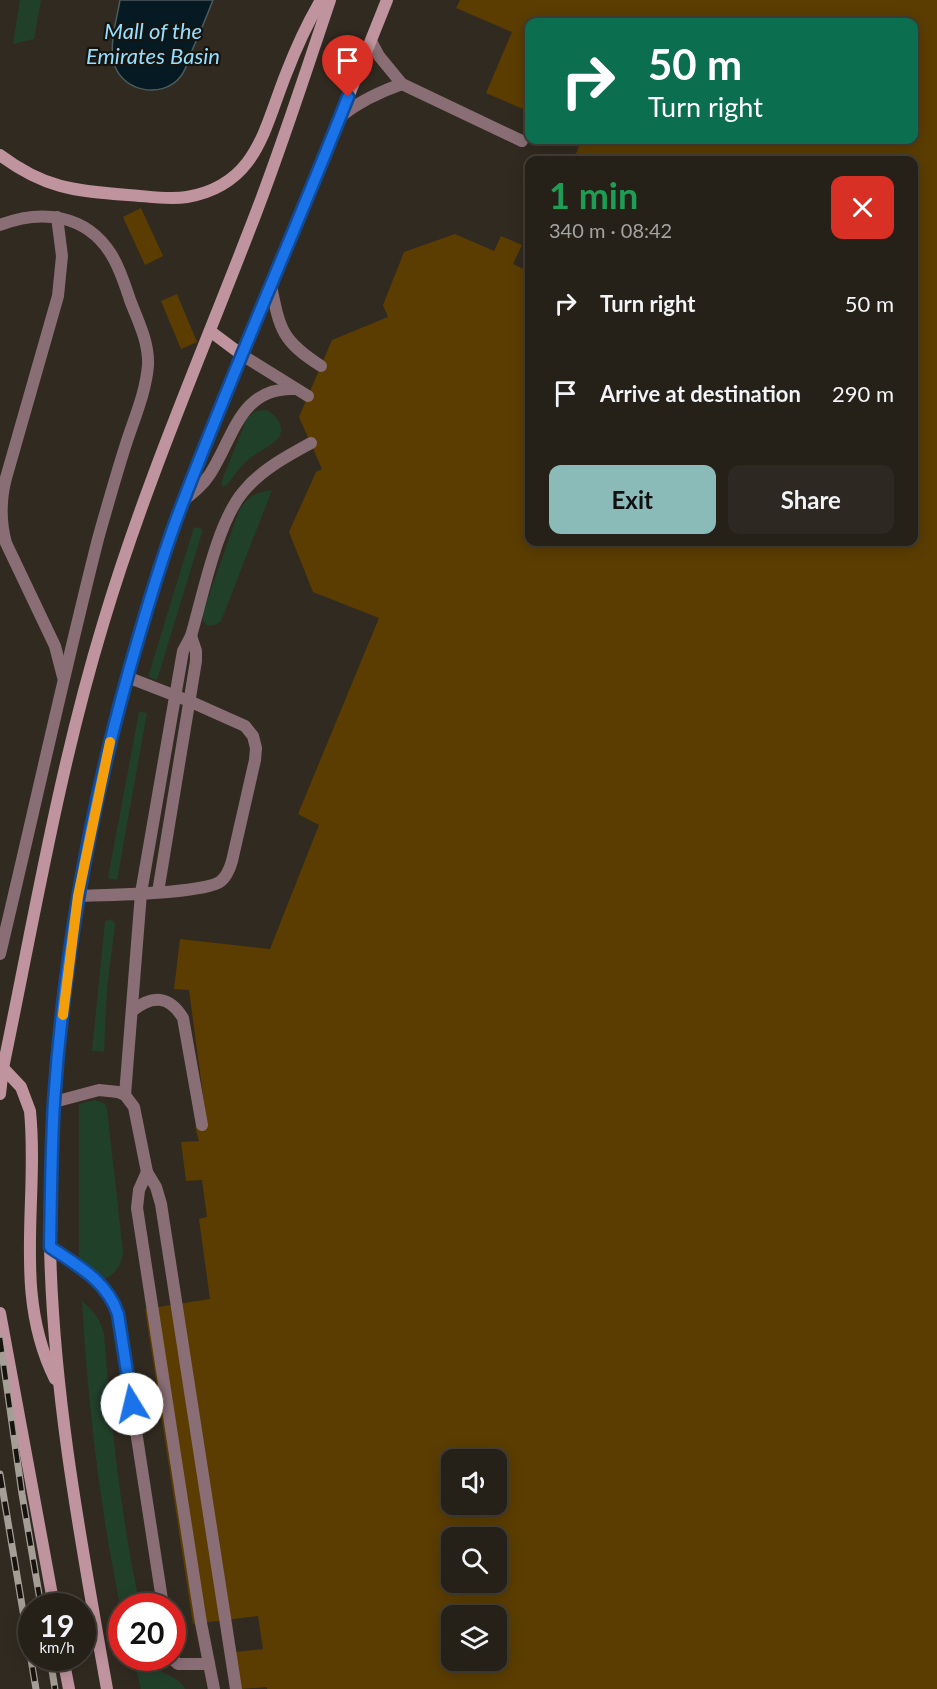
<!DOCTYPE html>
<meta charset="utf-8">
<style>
:root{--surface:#252018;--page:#2d2821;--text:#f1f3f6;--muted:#a3a3a2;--line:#423e37;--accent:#8bbbb9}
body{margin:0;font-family:Lato,sans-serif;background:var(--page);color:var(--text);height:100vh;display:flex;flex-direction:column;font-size:22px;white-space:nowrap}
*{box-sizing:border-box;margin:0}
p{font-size:20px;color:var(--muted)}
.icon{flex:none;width:33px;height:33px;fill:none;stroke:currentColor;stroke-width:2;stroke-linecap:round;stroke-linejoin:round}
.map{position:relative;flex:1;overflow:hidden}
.side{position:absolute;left:525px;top:156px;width:393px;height:390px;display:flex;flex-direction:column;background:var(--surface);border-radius:12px;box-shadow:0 3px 15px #0003,0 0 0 2px var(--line)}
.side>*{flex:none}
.guide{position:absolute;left:525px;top:18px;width:393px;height:126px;border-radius:12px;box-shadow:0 3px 15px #0003,0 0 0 2px var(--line);background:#0b6e4f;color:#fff;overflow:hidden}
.fabs{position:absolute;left:441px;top:1449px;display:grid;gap:12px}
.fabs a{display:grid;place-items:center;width:66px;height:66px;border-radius:12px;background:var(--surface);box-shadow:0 3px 15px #0003,0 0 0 2px var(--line);font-size:30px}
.speed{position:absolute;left:18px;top:1593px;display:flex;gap:12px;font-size:30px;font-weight:700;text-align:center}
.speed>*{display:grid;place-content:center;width:78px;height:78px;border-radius:50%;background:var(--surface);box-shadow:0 3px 15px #0003,0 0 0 2px var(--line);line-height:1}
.speed small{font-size:15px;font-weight:400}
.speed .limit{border:9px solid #d22;background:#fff;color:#111}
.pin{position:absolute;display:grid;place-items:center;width:51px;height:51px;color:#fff;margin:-62px -26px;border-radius:50% 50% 50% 0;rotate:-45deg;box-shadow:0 0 6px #0007}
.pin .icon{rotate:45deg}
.me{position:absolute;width:66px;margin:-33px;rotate:351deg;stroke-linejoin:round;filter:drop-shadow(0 0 4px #0008)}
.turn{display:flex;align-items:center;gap:21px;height:126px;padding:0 24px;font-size:27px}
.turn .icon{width:78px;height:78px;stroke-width:2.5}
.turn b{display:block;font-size:42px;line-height:51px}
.round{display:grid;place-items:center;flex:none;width:63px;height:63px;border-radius:12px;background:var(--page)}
.headline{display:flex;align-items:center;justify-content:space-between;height:102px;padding:0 24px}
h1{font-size:36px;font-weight:700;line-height:45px;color:#1e9e55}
.cta{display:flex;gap:12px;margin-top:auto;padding:12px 24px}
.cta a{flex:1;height:69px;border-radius:12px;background:var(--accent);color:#111;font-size:24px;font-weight:700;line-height:69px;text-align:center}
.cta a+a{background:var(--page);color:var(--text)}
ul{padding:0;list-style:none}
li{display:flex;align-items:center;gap:18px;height:90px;padding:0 24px}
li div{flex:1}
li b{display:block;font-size:22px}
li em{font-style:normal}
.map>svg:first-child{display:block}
</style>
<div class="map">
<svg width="937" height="1689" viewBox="0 0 937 1689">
<rect width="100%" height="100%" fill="#312a20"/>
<!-- green -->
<g fill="#21402a">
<path d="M 20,0 L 41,0 L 34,39 L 13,44 Z"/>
<path d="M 266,410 C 280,417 288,432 273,443 C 266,449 256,453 249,459 C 240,466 234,476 227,485 L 223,487 L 221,483 L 247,418 L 256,411 Z"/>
<path d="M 272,490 L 221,621 C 211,630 200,625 203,612 L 239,511 C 247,497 256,492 272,490 Z"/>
<path d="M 194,527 L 203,529 L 157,680 L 148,677 Z"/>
<path d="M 139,712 L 147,713 L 117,880 L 108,878 Z"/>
<path d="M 110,919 L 114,922 L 115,925 L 107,988 L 104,1052 L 92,1051 L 105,922 Z"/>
<path d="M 95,1100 L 105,1104 L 107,1109 L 123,1252 C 121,1267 115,1275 100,1281 L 79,1260 L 79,1104 Z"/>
<path d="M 82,1301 C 94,1311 100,1319 104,1334 C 111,1425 121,1517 140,1606 L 122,1606 L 121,1610 C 100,1508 88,1406 82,1301 Z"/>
<path d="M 133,1658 L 151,1658 C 156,1676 177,1673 185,1689 L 141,1689 Z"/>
</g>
<!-- water -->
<path fill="#051a22" stroke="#4d5a5d" stroke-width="1.5" d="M 120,0 L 213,0 C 206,18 198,37 190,55 C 188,62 185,71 181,76 C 162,101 118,91 113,59 C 110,40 117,19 120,0 Z"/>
<!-- building -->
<g fill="#5b3d01" fill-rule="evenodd">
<path d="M 460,0 L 937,0 L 937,1689 L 267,1689 L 267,1687 L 240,1689 L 235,1652 L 263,1649 L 258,1616 L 193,1624 L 145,1309 L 210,1299 L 199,1219 L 207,1217 L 202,1180 L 186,1181 L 181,1142 L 199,1141 L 195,1126 L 207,1125 L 189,990 L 174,989 L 180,939 L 270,949 L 319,825 L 298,814 L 379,618 L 313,592 L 289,532 L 316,472 L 322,469 L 299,417 L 332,340 L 388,317 L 383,305 L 404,252 L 455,234 L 494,251 L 501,236 L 522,245 L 513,264 L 526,270 L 530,261 L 530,542 L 914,542 L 914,160 L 573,160 L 582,140 L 914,140 L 914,22 L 530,22 L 530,112 L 486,93 L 512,32 L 456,8 ZM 452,1460 L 496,1460 L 496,1504 L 452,1504 ZM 452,1538 L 496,1538 L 496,1582 L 452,1582 ZM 452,1616 L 496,1616 L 496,1660 L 452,1660 Z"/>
<path d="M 141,208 L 163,256 L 145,265 L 123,217 Z"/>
<path d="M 177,294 L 197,342 L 181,349 L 161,301 Z"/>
</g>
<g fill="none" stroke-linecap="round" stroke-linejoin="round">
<!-- lane -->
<g stroke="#8a6e75" stroke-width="12">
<path d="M 371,41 L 379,56 L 402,84 L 522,141"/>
<path d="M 341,116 C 360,101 379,92 402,84"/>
<path d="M 57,217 L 62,256 L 58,296 L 6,478 C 0,501 0,521 6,543 L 55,646 L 63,677"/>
<path d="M 0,225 C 41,209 86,214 111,254 C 120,268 125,285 130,300 C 138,321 149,342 148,365 C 146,392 134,419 126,444 C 116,475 107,507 98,539 C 63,677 33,816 0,954"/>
<path d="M 271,286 C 280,330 282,341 321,366"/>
<path d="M 242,355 L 308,396"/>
<path d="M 184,500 C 194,492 203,485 210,474 C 234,437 240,386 296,389"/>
<path d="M 158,892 L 196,661 L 196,651 L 191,636"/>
<path d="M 78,896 C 104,895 205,894 221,881 C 227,876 230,868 232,861 L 255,760 L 256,748 L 253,736 L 245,726 L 189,701 L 127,677"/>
<path d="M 132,1011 C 152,995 169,995 183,1018 L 202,1125"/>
<path d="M 125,1095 L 141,893 L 183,651 L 191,636 C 203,595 217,523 243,492 C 261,470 287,456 311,443"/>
<path d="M 54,1102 L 99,1090 L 118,1092 L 125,1095 L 134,1107 L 147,1172 L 156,1187 L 161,1204 L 236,1689"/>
<path d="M 147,1172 L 139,1190 L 137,1208 L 201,1623 L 214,1689"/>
<path d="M 50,1247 C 78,1267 107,1281 118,1314 L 163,1606"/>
<path d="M 171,1658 L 178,1664 L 209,1664"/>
</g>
<!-- secondary -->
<g stroke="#c0949e" stroke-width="12">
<path d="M 0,155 C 44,188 74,191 128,195 C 147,196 167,200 187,197 C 257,185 264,129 286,74 C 296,48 307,24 321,0"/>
<path d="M 210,331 L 242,355"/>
<path d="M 3,1068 L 21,1087 L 30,1111 C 39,1202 12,1293 55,1379"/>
<path d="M 0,1094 L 3,1068 C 34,919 59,769 103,624 C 145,483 204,349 256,213 C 283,143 306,71 330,0"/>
<path d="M 0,1313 L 54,1606"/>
<path d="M 63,1658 L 69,1689"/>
<path d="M 107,1689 C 81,1542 53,1395 50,1245 C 46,1000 95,752 176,521 C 202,447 234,374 264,301 C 306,201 347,101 387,0"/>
</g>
<defs>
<g id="rail">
<path d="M 0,1338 L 22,1494 L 41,1606"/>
<path d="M 0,1474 L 36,1689"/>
<path d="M 50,1658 L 55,1689"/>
</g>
</defs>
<!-- rail casing -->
<use href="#rail" stroke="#a49e96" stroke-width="7"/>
<!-- rail -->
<use href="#rail" stroke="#17130f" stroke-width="4.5" stroke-dasharray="14" stroke-linecap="butt"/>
</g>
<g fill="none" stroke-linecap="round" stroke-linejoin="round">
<defs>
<path id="route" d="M 132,1404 L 118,1314 C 107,1281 78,1266 50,1247 C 51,1199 51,1151 54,1102 C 65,944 94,788 139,636 C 151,595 163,555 178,515 C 231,374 293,237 348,97"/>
</defs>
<!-- route casing -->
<use href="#route" stroke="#114b97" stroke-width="15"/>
<!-- route -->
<use href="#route" stroke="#1a73e8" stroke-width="10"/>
<!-- slow -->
<path stroke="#f59e0b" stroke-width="10" d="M 63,1015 L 78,896 L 110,742"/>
</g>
<g text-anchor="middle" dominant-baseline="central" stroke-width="4.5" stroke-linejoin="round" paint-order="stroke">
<!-- water labels -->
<g font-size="22" font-style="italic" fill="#92dfff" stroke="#17130f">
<text x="153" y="30">Mall of the<tspan x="153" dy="25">Emirates Basin</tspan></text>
</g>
</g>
</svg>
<div class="fabs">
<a><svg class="icon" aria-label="sound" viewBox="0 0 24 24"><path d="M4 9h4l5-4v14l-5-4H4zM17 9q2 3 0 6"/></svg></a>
<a><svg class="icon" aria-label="search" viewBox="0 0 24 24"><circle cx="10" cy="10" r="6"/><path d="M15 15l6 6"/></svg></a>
<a><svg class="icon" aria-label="layers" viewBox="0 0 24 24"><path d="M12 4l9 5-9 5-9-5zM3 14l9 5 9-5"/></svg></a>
</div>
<div class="speed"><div>19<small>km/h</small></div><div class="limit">20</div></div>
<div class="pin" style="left:348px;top:97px;background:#d93025"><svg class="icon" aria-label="arrive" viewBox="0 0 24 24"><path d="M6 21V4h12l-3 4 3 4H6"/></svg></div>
<svg class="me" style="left:132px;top:1404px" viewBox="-20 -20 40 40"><circle r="19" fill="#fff"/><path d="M0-13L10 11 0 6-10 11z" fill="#1a73e8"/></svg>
<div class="guide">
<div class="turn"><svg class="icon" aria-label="right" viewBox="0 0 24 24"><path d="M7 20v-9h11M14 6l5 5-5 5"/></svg><div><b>50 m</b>Turn right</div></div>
</div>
<section class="side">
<div class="headline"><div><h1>1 min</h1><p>340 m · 08:42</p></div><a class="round" style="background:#d93025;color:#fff"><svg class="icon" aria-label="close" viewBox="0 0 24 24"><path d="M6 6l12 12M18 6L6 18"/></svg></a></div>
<ul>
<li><svg class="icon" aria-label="right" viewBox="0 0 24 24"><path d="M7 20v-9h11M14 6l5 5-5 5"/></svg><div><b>Turn right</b></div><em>50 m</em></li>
<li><svg class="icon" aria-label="arrive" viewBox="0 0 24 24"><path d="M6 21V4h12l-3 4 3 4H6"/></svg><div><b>Arrive at destination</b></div><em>290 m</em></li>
</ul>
<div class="cta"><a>Exit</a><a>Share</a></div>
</section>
</div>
